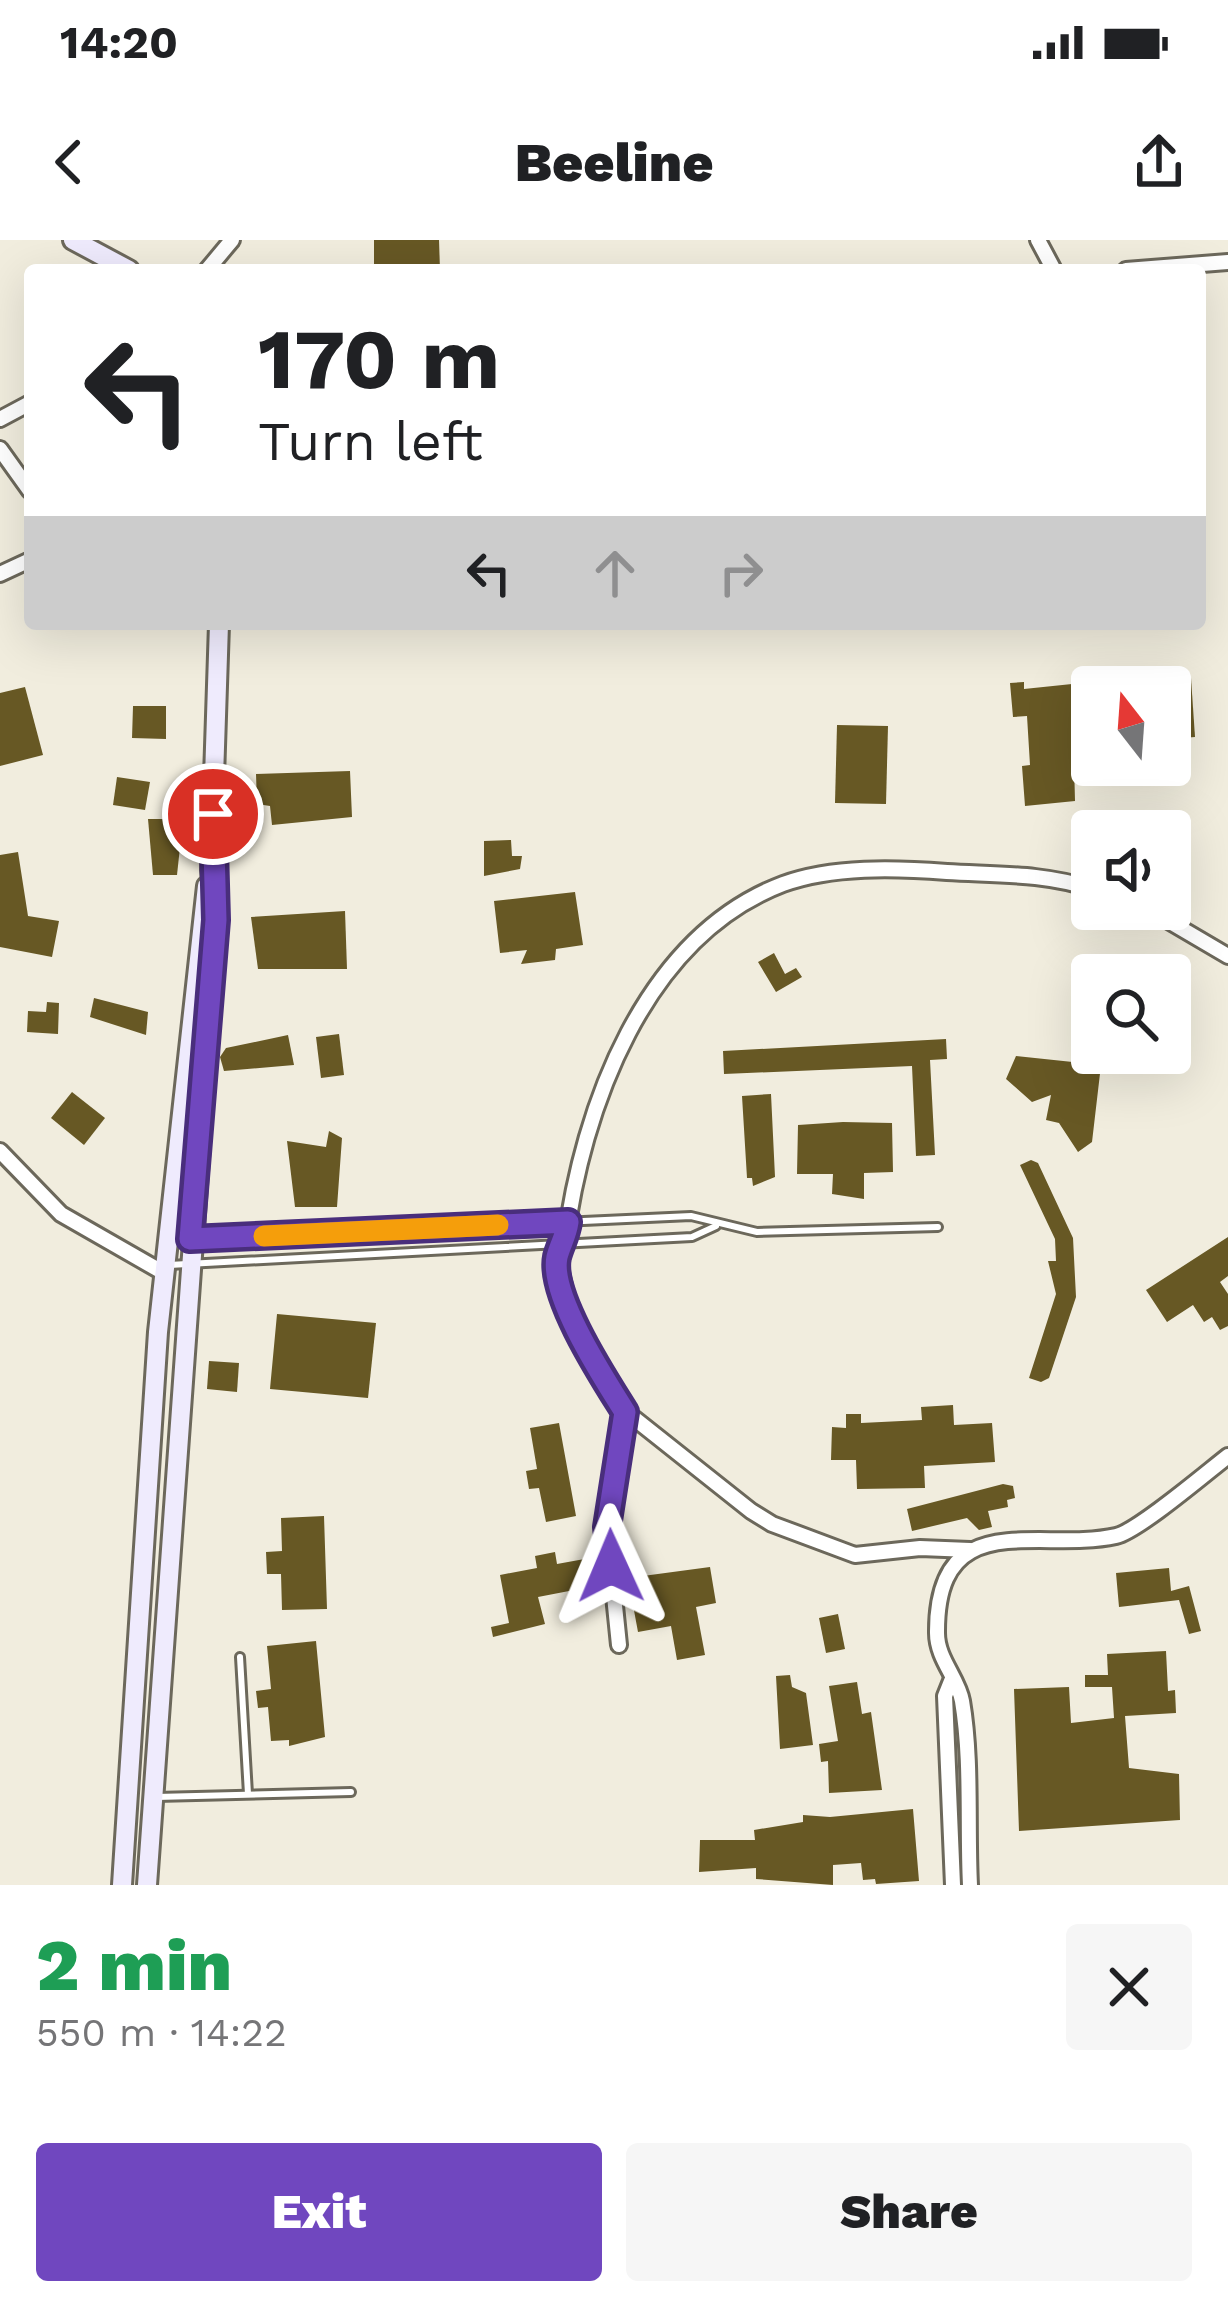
<!DOCTYPE html>
<meta charset="utf-8">
<style>
:root{--surface:#fff;--page:#f6f6f6;--text:#202124;--muted:#757577;--accent:#7047bf}
body{margin:0;font-family:"Work Sans",sans-serif;background:var(--page);color:var(--text);height:100vh;display:flex;flex-direction:column;font-size:45px;white-space:nowrap}
*{box-sizing:border-box;margin:0}
p{font-size:39px;color:var(--muted)}
.icon{flex:none;width:66px;height:66px;fill:none;stroke:currentColor;stroke-width:2;stroke-linecap:round;stroke-linejoin:round}
.map{position:relative;height:1645px;overflow:hidden}
.drawer{display:flex;flex-direction:column;background:var(--surface);flex:1}
.drawer>*{flex:none}
.banner{position:absolute;left:24px;top:24px;width:1182px;height:366px;border-radius:12px;box-shadow:0 12px 48px #0002;background:#fff;color:var(--text);overflow:hidden}
.needle{width:78px;rotate:343deg}
.fabs{position:absolute;left:1071px;top:426px;display:grid;gap:24px}
.fabs a{display:grid;place-items:center;width:120px;height:120px;border-radius:12px;background:var(--surface);box-shadow:0 12px 48px #0002;font-size:60px}
.pin{position:absolute;display:grid;place-items:center;width:102px;height:102px;color:#fff;margin:-51px;border:6px solid #fff;border-radius:50%;box-shadow:0 3px 12px #0007}
.me{position:absolute;width:132px;margin:-66px;rotate:359deg;stroke-linejoin:round;filter:drop-shadow(0 0 9px #0008)}
.turn{display:flex;align-items:center;gap:42px;height:252px;padding:0 36px;font-size:54px}
.turn .icon{width:156px;height:156px;stroke-width:2.5}
.turn b{display:block;font-size:84px;line-height:102px}
.lanes{display:flex;align-items:center;height:114px;padding:0 36px;background:#0003;justify-content:center;gap:60px;direction:ltr}
.lanes .off{opacity:.35}
.round{display:grid;place-items:center;flex:none;width:126px;height:126px;border-radius:12px;background:var(--page)}
.headline{display:flex;align-items:center;justify-content:space-between;height:204px;padding:0 36px}
h1{font-size:72px;font-weight:800;line-height:90px;color:#1e9e55}
.primary-button{display:flex;gap:24px;margin-top:auto;padding:24px 36px}
.primary-button a{flex:1;height:138px;border-radius:12px;background:var(--accent);color:#fff;font-size:48px;font-weight:800;line-height:138px;text-align:center}
.primary-button a+a{background:var(--page);color:var(--text)}
.status{display:flex;justify-content:space-between;align-items:center;height:84px;padding:0 60px;background:var(--surface);direction:ltr}
.status svg{height:33px;fill:currentColor}
header{display:flex;justify-content:space-between;align-items:center;height:156px;padding:0 36px;background:var(--surface);font-size:54px;font-weight:800}
.map>svg:first-child{display:block}
</style>
<div class="status"><b>14:20</b><svg viewBox="0 0 49 12"><path d="M0 12V9h3v3zM5 12V6h3v6zM10 12V3h3v9zM15 12V0h3v12zM26 1h20v11H26zM47 4h2v5h-2z"/></svg></div>
<header><svg class="icon" aria-label="back" viewBox="0 0 24 24"><path d="M15 5l-7 7 7 7"/></svg>Beeline<svg class="icon" aria-label="share" viewBox="0 0 24 24"><path d="M12 15V3M7 8l5-5 5 5M5 13v7h14v-7"/></svg></header>
<div class="map">
<svg width="1228" height="1645" viewBox="0 0 1228 1645">
<rect width="100%" height="100%" fill="#f1edde"/>
<!-- building -->
<g fill="#675824">
<path d="M 374,0 L 439,0 L 440,30 L 374,30 Z"/>
<path d="M 1191,438 L 1195,497 L 1170,499 L 1170,440 Z"/>
<path d="M 1024,442 L 1024,449 L 1072,444 L 1075,561 L 1025,566 L 1022,526 L 1030,525 L 1027,476 L 1013,477 L 1010,443 Z"/>
<path d="M 25,447 L 43,515 L 0,526 L 0,453 Z"/>
<path d="M 133,466 L 166,466 L 166,499 L 132,498 Z"/>
<path d="M 837,485 L 888,486 L 886,564 L 835,563 Z"/>
<path d="M 350,531 L 352,577 L 272,585 L 270,566 L 257,564 L 256,534 Z"/>
<path d="M 117,537 L 150,542 L 145,570 L 113,565 Z"/>
<path d="M 148,579 L 183,579 L 177,635 L 153,635 Z"/>
<path d="M 511,600 L 512,616 L 522,616 L 520,629 L 484,636 L 484,601 Z"/>
<path d="M 18,612 L 28,676 L 59,681 L 52,717 L 0,707 L 0,615 Z"/>
<path d="M 575,652 L 583,705 L 556,709 L 555,720 L 521,724 L 527,710 L 500,713 L 494,661 Z"/>
<path d="M 345,671 L 347,729 L 258,729 L 251,677 Z"/>
<path d="M 774,713 L 785,734 L 796,728 L 802,737 L 776,752 L 758,722 Z"/>
<path d="M 94,758 L 148,772 L 146,795 L 90,777 Z"/>
<path d="M 47,762 L 59,763 L 58,794 L 27,792 L 28,771 L 46,772 Z"/>
<path d="M 339,794 L 344,835 L 321,838 L 316,797 Z"/>
<path d="M 288,795 L 294,825 L 224,831 L 220,817 L 226,808 Z"/>
<path d="M 946,799 L 947,819 L 930,820 L 935,915 L 916,916 L 912,826 L 724,834 L 723,811 Z"/>
<path d="M 1016,816 L 1101,825 L 1092,902 L 1078,912 L 1059,883 L 1046,880 L 1051,855 L 1032,862 L 1006,839 Z"/>
<path d="M 72,852 L 105,878 L 84,905 L 51,878 Z"/>
<path d="M 771,854 L 775,937 L 753,946 L 752,938 L 747,938 L 742,856 Z"/>
<path d="M 843,882 L 892,883 L 893,932 L 864,933 L 864,959 L 832,954 L 833,934 L 797,934 L 798,885 Z"/>
<path d="M 329,891 L 342,898 L 337,967 L 295,967 L 287,901 L 326,907 Z"/>
<path d="M 1031,920 L 1038,923 L 1073,998 L 1076,1057 L 1049,1138 L 1041,1142 L 1029,1138 L 1056,1054 L 1048,1021 L 1056,1021 L 1055,999 L 1020,925 Z"/>
<path d="M 1228,997 L 1228,1036 L 1220,1042 L 1228,1054 L 1228,1086 L 1220,1090 L 1212,1077 L 1204,1082 L 1193,1065 L 1167,1082 L 1146,1050 Z"/>
<path d="M 277,1074 L 376,1083 L 368,1158 L 270,1149 Z"/>
<path d="M 209,1121 L 239,1123 L 237,1152 L 207,1149 Z"/>
<path d="M 953,1165 L 954,1185 L 992,1183 L 995,1222 L 924,1226 L 925,1248 L 857,1249 L 856,1220 L 831,1220 L 832,1187 L 846,1188 L 846,1174 L 861,1174 L 861,1183 L 922,1180 L 921,1167 Z"/>
<path d="M 559,1183 L 576,1276 L 546,1282 L 539,1248 L 529,1249 L 526,1231 L 537,1229 L 530,1188 Z"/>
<path d="M 1003,1244 L 1013,1246 L 1015,1258 L 1007,1260 L 1008,1267 L 988,1271 L 992,1287 L 979,1290 L 967,1278 L 912,1291 L 907,1269 Z"/>
<path d="M 324,1276 L 327,1369 L 282,1370 L 281,1334 L 267,1334 L 266,1312 L 282,1311 L 281,1278 Z"/>
<path d="M 555,1312 L 557,1324 L 590,1318 L 595,1346 L 538,1357 L 545,1384 L 493,1397 L 491,1387 L 509,1383 L 500,1335 L 537,1328 L 535,1316 Z"/>
<path d="M 710,1327 L 716,1363 L 696,1367 L 705,1415 L 677,1420 L 671,1386 L 638,1392 L 628,1338 Z"/>
<path d="M 1169,1328 L 1171,1351 L 1189,1346 L 1201,1391 L 1189,1394 L 1179,1360 L 1119,1367 L 1116,1333 Z"/>
<path d="M 838,1374 L 845,1409 L 826,1413 L 819,1378 Z"/>
<path d="M 316,1401 L 325,1497 L 289,1506 L 289,1500 L 271,1501 L 268,1467 L 258,1468 L 256,1451 L 271,1449 L 267,1406 Z"/>
<path d="M 1166,1411 L 1168,1451 L 1175,1450 L 1176,1473 L 1125,1476 L 1129,1528 L 1179,1534 L 1180,1580 L 1019,1591 L 1014,1449 L 1069,1447 L 1071,1483 L 1114,1478 L 1112,1447 L 1085,1447 L 1085,1435 L 1108,1435 L 1107,1414 Z"/>
<path d="M 790,1435 L 792,1447 L 806,1453 L 813,1505 L 780,1509 L 776,1436 Z"/>
<path d="M 857,1442 L 862,1474 L 871,1472 L 882,1550 L 829,1553 L 828,1521 L 821,1522 L 819,1504 L 838,1501 L 829,1446 Z"/>
<path d="M 913,1569 L 919,1641 L 876,1644 L 875,1639 L 863,1640 L 861,1623 L 833,1625 L 833,1645 L 756,1639 L 756,1628 L 699,1632 L 700,1600 L 755,1600 L 754,1590 L 803,1582 L 803,1575 L 830,1577 Z"/>
</g>
<g fill="none" stroke-linecap="round" stroke-linejoin="round">
<defs>
<g id="lane">
<path d="M 171,1000 L 691,976 L 757,992 L 938,987"/>
<path d="M 169,1025 L 692,997 L 716,986"/>
<path d="M 240,1417 L 248,1554"/>
<path d="M 156,1557 L 351,1552"/>
</g>
<g id="street">
<path d="M 1038,0 L 1054,30"/>
<path d="M 207,30 L 232,0"/>
<path d="M 1126,30 L 1228,22"/>
<path d="M 0,179 L 30,163"/>
<path d="M 0,209 L 30,251"/>
<path d="M 0,334 L 30,320"/>
<path d="M 1148,669 L 1228,716"/>
<path d="M 0,911 L 61,974 L 164,1033"/>
<path d="M 970,1310 L 920,1308 L 855,1315 L 772,1284 L 751,1271 L 625,1171 L 570,1070 L 557,1017 L 565,1004 C 582,868 644,697 783,644 C 833,626 895,628 947,632 C 997,635 1044,633 1092,649"/>
<path d="M 619,1405 L 607,1287 L 625,1171"/>
<path d="M 951,1441 L 945,1456 L 953,1645"/>
<path d="M 970,1645 C 967,1585 972,1520 962,1461 C 958,1438 937,1419 937,1393 C 936,1264 1039,1313 1116,1296 C 1138,1291 1206,1233 1228,1216"/>
</g>
<g id="secondary">
<path d="M 73,0 L 129,30"/>
<path d="M 122,1645 L 158,1092 L 207,646"/>
<path d="M 147,1645 L 216,680 L 211,630 L 219,384"/>
</g>
</defs>
<!-- lane casing -->
<use href="#lane" stroke="#6c685b" stroke-width="12"/>
<!-- street casing -->
<use href="#street" stroke="#6c685b" stroke-width="20"/>
<!-- secondary casing -->
<use href="#secondary" stroke="#6c685b" stroke-width="24"/>
<!-- lane -->
<use href="#lane" stroke="#fff" stroke-width="6"/>
<!-- street -->
<use href="#street" stroke="#fff" stroke-width="14"/>
<!-- secondary -->
<use href="#secondary" stroke="#efebfd" stroke-width="18"/>
</g>
<g fill="none" stroke-linecap="round" stroke-linejoin="round">
<defs>
<path id="route" d="M 213,574 L 216,680 L 190,999 L 568,982 C 566,996 560,1005 557,1017 C 549,1055 605,1140 625,1172 L 607,1287 L 611,1326"/>
</defs>
<!-- route casing -->
<use href="#route" stroke="#492e7c" stroke-width="30"/>
<!-- route -->
<use href="#route" stroke="#7047bf" stroke-width="21"/>
<!-- slow -->
<path stroke="#f59e0b" stroke-width="21" d="M 264,996 L 498,985"/>
</g>
</svg>
<div class="fabs">
<a><svg class="needle" viewBox="-14 -14 28 28"><path d="M0-13l5 13h-10z" fill="#e53935"/><path d="M0 13l5-13h-10z" fill="#757577"/></svg></a>
<a><svg class="icon" aria-label="sound" viewBox="0 0 24 24"><path d="M4 9h4l5-4v14l-5-4H4zM17 9q2 3 0 6"/></svg></a>
<a><svg class="icon" aria-label="search" viewBox="0 0 24 24"><circle cx="10" cy="10" r="6"/><path d="M15 15l6 6"/></svg></a>
</div>
<div class="pin" style="left:213px;top:574px;background:#d93025"><svg class="icon" aria-label="arrive" viewBox="0 0 24 24"><path d="M6 21V4h12l-3 4 3 4H6"/></svg></div>
<svg class="me" style="left:611px;top:1326px" viewBox="-20 -20 40 40"><path d="M0-17L14 15 0 8-14 15z" fill="#7047bf" stroke="#fff" stroke-width="4"/></svg>
<div class="banner">
<div class="turn"><svg class="icon" aria-label="left" viewBox="0 0 24 24"><path d="M17 20v-9H6M10 6l-5 5 5 5"/></svg><div><b>170 m</b>Turn left</div></div>
<div class="lanes"><svg class="icon" aria-label="left" viewBox="0 0 24 24"><path d="M17 20v-9H6M10 6l-5 5 5 5"/></svg><svg class="icon off" aria-label="ahead" viewBox="0 0 24 24"><path d="M12 20V5M6 11l6-6 6 6"/></svg><svg class="icon off" aria-label="right" viewBox="0 0 24 24"><path d="M7 20v-9h11M14 6l5 5-5 5"/></svg></div>
</div>
</div>
<section class="drawer">
<div class="headline"><div><h1>2 min</h1><p>550 m · 14:22</p></div><a class="round"><svg class="icon" aria-label="close" viewBox="0 0 24 24"><path d="M6 6l12 12M18 6L6 18"/></svg></a></div>
<div class="primary-button"><a>Exit</a><a>Share</a></div>
</section>
